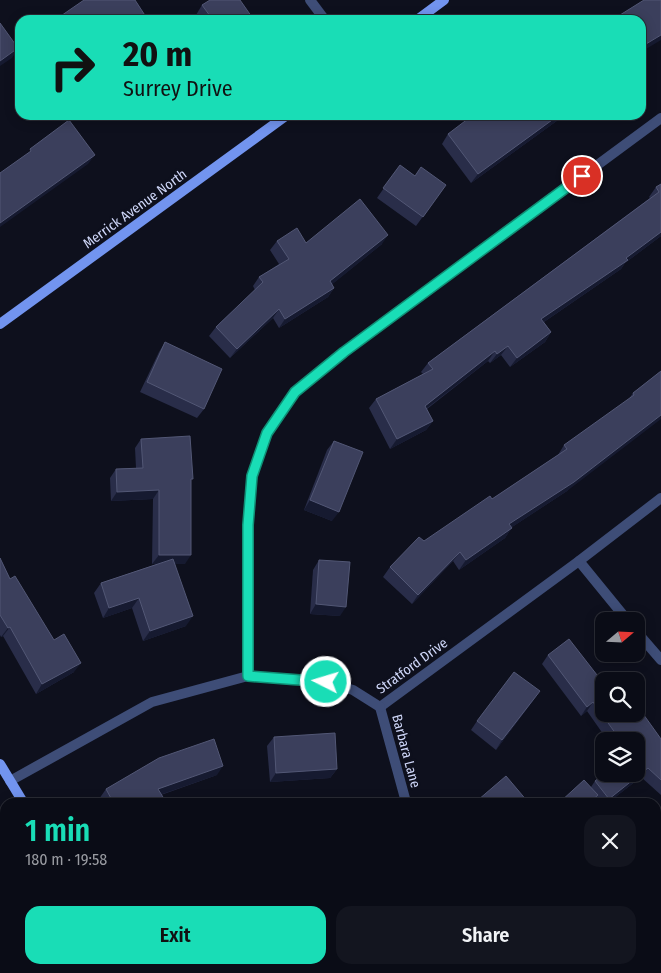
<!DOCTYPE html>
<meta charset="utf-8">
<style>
:root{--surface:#0a0c16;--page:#13151f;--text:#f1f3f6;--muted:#999ba1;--line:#2a2c35;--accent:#19ddb6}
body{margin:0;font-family:"Fira Sans Condensed",sans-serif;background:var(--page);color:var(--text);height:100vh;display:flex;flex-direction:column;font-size:19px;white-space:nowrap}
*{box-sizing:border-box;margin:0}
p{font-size:16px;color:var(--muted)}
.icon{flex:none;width:28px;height:28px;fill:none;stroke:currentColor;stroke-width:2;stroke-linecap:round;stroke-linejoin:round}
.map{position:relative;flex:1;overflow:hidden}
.side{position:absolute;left:0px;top:798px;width:661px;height:176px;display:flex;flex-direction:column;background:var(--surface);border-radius:15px 15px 0 0;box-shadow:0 2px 12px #0003,0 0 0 1px var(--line)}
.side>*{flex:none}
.hud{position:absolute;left:15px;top:15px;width:631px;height:105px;border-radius:15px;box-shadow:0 2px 12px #0003,0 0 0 1px var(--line);background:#19ddb6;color:#111;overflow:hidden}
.needle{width:32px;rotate:71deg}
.controls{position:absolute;left:595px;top:612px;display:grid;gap:10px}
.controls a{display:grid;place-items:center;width:50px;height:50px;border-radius:10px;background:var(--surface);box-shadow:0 2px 12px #0003,0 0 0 1px var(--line);font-size:25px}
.pin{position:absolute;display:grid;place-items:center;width:42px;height:42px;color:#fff;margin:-21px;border:2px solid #fff;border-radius:50%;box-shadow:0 1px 5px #0007}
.me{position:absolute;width:55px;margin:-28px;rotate:275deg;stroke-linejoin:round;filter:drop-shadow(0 0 4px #0008)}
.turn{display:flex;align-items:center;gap:18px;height:105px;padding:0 25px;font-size:22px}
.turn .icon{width:65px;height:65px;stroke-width:2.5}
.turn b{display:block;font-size:35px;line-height:42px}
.round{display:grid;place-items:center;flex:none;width:52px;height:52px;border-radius:15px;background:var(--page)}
.headline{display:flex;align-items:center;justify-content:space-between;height:85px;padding:0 25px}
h1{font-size:30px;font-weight:600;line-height:38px;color:var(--accent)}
.button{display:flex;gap:10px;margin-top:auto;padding:10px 25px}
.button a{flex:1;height:58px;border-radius:15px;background:var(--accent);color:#111;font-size:20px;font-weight:600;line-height:58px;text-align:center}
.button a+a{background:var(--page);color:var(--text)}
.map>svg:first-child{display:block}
</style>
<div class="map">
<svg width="661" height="973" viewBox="0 0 661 973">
<rect width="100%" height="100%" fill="#0e101d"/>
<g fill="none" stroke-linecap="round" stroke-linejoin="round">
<!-- minor -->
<g stroke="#3e4d77" stroke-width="10">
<path d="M 310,0 L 325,20"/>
<path d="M 579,561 L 628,621"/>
<path d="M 636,631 L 661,660"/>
<path d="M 248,676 L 248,525 L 252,476 L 267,433 L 295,392 L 344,352 L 661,118"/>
<path d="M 380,707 L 579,561 L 661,498"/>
<path d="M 380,707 L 406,802"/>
<path d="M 10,781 L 152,702 L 248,676 L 326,682 L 353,690 L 380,707"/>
<path d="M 0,957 L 5,943"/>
<path d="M 545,969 L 550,973"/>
</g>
<!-- secondary -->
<g stroke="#7294ef" stroke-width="10">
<path d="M 417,20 L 444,0"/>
<path d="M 0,324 L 287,115"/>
<path d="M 0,764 L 23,802"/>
<path d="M 124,969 L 127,973"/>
</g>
</g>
<!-- wall -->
<g fill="#292d49">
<path d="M 202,5 L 254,20 L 199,20 L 196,15 Z"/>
<path d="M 565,115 L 471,183 L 442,144 L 448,134 L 489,117 Z"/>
<path d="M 400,165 L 415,176 L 446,185 L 416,226 L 377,198 Z"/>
<path d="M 661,184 L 661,236 L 625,263 L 621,269 L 544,322 L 551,332 L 545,342 L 510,367 L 501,355 L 490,363 L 488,361 L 427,409 L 433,421 L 426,430 L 390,449 L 369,408 L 376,399 L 423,374 L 421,372 L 428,363 L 650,198 L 649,197 L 656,187 Z"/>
<path d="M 277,241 L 306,243 L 382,244 L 332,284 L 334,288 L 328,297 L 279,328 L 273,318 L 230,358 L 209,336 L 216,327 L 255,290 L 253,286 L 259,277 L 279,264 L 270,250 Z"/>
<path d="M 165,342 L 204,409 L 197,418 L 140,392 L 159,352 Z"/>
<path d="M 661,371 L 567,491 L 512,527 L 505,538 L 459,570 L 453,561 L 412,604 L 383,577 L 390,567 L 424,541 L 492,499 L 558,455 L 564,445 L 628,400 L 633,393 Z"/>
<path d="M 141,439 L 191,482 L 185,564 L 175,564 L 186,626 L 143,641 L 132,608 L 103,618 L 94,593 L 101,583 L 157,564 L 152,564 L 153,499 L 111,501 L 110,478 L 116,469 L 136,468 L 135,448 Z"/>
<path d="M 334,441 L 332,521 L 304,510 L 327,450 Z"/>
<path d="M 0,558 L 10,579 L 74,672 L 36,694 L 3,636 L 1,637 L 0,635 Z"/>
<path d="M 319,560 L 340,616 L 310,614 L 313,570 Z"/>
<path d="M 548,655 L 604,714 L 661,739 L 661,795 L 641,777 L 609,802 L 598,802 L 595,798 L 591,787 L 595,781 L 636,774 L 636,741 L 608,741 L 587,711 L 581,716 L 542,664 Z"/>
<path d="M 540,691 L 496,750 L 471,730 L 477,721 Z"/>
<path d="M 274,737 L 337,769 L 330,778 L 270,782 L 267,746 Z"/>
<path d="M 217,775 L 161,795 L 166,802 L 101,802 L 99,799 L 106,789 Z"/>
<path d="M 661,818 L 661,857 L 656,852 L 656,822 Z"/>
<path d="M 661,926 L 661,973 L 640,973 L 634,969 L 656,969 Z"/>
<path d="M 200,969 L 232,969 L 226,973 L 203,973 Z"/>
<path d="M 391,969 L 460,969 L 463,973 L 394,973 Z"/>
</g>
<!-- shaded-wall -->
<g fill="#161a30">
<path d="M 661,35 L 661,40 L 641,52 L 641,47 Z"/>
<path d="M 18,48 L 12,58 L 0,66 L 0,61 Z"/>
<path d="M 559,115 L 565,115 L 471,183 L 478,174 Z"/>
<path d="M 95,155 L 88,164 L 0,227 L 0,223 Z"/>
<path d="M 661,232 L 661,236 L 625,263 L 621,269 L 535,328 L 541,319 L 626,258 Z"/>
<path d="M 388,235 L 382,244 L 324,291 L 330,281 Z"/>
<path d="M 334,288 L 328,297 L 279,328 L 285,319 Z"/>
<path d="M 279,309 L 273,318 L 230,358 L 237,349 Z"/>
<path d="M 551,332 L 545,342 L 510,367 L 517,358 Z"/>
<path d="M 508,346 L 501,355 L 490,363 L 497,354 Z"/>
<path d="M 495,351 L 488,361 L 418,415 L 425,406 Z"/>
<path d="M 661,415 L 661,419 L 567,491 L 503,533 L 509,524 Z"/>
<path d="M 433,421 L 426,430 L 390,449 L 397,439 Z"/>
<path d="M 159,490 L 153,499 L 111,501 L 117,492 Z"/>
<path d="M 310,500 L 339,512 L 332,521 L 304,510 Z"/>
<path d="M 512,528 L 505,538 L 459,570 L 466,560 Z"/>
<path d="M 460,552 L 453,561 L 412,604 L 418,595 Z"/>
<path d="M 159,555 L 191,555 L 185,564 L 152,564 Z"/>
<path d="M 139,598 L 132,608 L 103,618 L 109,608 Z"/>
<path d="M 316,604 L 346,607 L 340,616 L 310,614 Z"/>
<path d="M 193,616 L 186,626 L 143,641 L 150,631 Z"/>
<path d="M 10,627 L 3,636 L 1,637 L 8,628 Z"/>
<path d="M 81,663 L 74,672 L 36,694 L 42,684 Z"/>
<path d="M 540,691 L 533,701 L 496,750 L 502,740 Z"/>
<path d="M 593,702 L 587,711 L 581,716 L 587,707 Z"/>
<path d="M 223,766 L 217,775 L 151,798 L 158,789 Z"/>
<path d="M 648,768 L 641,777 L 609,802 L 606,802 L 609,799 Z"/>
<path d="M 337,769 L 330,778 L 270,782 L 276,773 Z"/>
<path d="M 225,969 L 232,969 L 226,973 L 218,973 Z"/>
</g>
<!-- building -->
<g fill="#3b3f5c" stroke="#525775">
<path d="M 84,0 L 135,0 L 148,20 L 55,20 Z"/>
<path d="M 210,0 L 240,0 L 254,20 L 213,20 L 202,5 Z"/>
<path d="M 644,0 L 661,0 L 661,35 L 641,47 L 641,20 L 612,20 Z"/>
<path d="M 0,23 L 18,48 L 0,61 Z"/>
<path d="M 473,115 L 488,115 L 489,117 L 492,115 L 559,115 L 478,174 L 448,134 Z"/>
<path d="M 69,120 L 95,155 L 0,223 L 0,173 L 31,151 L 30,149 Z"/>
<path d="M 400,165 L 415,176 L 421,167 L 446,185 L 423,217 L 383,188 Z"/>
<path d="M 661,184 L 661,232 L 626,258 L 628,260 L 541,319 L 551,332 L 517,358 L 508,346 L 497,354 L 495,351 L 425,406 L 433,421 L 397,439 L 376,399 L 433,369 L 428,363 L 659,192 L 656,187 Z"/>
<path d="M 360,199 L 388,235 L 330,281 L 334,288 L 285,319 L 279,309 L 237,349 L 216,327 L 263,282 L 259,277 L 289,259 L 277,241 L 297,228 L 306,243 Z"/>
<path d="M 165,342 L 222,369 L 204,409 L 147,382 Z"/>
<path d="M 661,371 L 661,415 L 574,482 L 509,524 L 512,528 L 466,560 L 460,552 L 418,595 L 390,567 L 419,537 L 424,541 L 490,496 L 492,499 L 567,449 L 564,445 L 634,395 L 633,393 Z"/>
<path d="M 190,436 L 193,479 L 191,479 L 191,555 L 159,555 L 159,490 L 117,492 L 116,469 L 143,468 L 141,439 Z"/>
<path d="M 334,441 L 363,452 L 339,512 L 310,500 Z"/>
<path d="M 0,558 L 10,579 L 15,576 L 54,640 L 64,634 L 81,663 L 42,684 L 10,627 L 8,628 L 0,615 Z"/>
<path d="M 173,559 L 193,616 L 150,631 L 139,598 L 109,608 L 101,583 Z"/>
<path d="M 319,560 L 350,562 L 346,607 L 316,604 Z"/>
<path d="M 569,639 L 604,684 L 604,714 L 636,714 L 636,704 L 661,739 L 661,780 L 648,768 L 609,799 L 595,781 L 604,774 L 636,774 L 636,741 L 621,741 L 593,702 L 587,707 L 548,655 Z"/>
<path d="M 514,672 L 540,691 L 502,740 L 477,721 Z"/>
<path d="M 335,733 L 337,769 L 276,773 L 274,737 Z"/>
<path d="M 214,739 L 223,766 L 158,789 L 166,802 L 113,802 L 106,789 L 159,758 Z"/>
<path d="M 506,776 L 528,802 L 480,802 L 478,800 Z"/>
<path d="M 584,780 L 598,795 L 590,802 L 560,802 Z"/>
<path d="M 340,799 L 342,802 L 329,802 Z"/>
<path d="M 661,818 L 661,841 L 656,835 L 656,822 Z"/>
<path d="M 656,921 L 661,926 L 661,972 L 655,969 L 656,969 Z"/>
<path d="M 213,969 L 225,969 L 218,973 L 216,973 Z"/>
<path d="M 405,969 L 460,969 L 463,973 L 427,973 L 424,970 L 420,973 L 408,973 Z"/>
<path d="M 469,969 L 473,969 L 477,973 L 466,973 Z"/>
</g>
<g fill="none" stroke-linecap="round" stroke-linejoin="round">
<defs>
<path id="route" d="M 326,682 L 248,676 L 248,525 L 252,476 L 267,433 L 295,392 L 344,352 L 582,176"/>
</defs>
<!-- route casing -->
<use href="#route" stroke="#109076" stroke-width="12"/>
<!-- route -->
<use href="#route" stroke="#19ddb6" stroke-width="9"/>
</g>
<g text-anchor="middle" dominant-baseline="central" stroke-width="5" stroke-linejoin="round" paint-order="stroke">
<!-- street labels -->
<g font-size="14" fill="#d0d8fa" stroke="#0e101d">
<text transform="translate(135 209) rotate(-36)">Merrick Avenue North</text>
<text transform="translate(412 666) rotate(-36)">Stratford Drive</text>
<text transform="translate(406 751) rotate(75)">Barbara Lane</text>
</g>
</g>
</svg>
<div class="controls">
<a><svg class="needle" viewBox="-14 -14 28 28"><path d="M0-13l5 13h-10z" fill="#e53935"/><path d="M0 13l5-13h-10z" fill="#999ba1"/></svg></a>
<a><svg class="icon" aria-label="search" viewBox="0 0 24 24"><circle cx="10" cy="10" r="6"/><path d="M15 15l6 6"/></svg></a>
<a><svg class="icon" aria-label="layers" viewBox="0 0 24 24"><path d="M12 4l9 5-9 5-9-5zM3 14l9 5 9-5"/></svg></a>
</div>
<div class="pin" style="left:582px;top:176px;background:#d93025"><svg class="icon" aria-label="arrive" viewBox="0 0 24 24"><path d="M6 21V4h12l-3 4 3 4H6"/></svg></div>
<svg class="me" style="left:326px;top:682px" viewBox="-20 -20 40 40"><circle r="17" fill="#19ddb6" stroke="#fff" stroke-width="3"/><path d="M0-11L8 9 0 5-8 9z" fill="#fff"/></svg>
<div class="hud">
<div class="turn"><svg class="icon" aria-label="right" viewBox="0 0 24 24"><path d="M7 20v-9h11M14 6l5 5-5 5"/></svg><div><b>20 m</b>Surrey Drive</div></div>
</div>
<section class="side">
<div class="headline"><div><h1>1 min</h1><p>180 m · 19:58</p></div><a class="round"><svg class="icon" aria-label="close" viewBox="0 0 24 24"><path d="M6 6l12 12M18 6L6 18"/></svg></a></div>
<div class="button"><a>Exit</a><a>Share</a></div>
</section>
</div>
